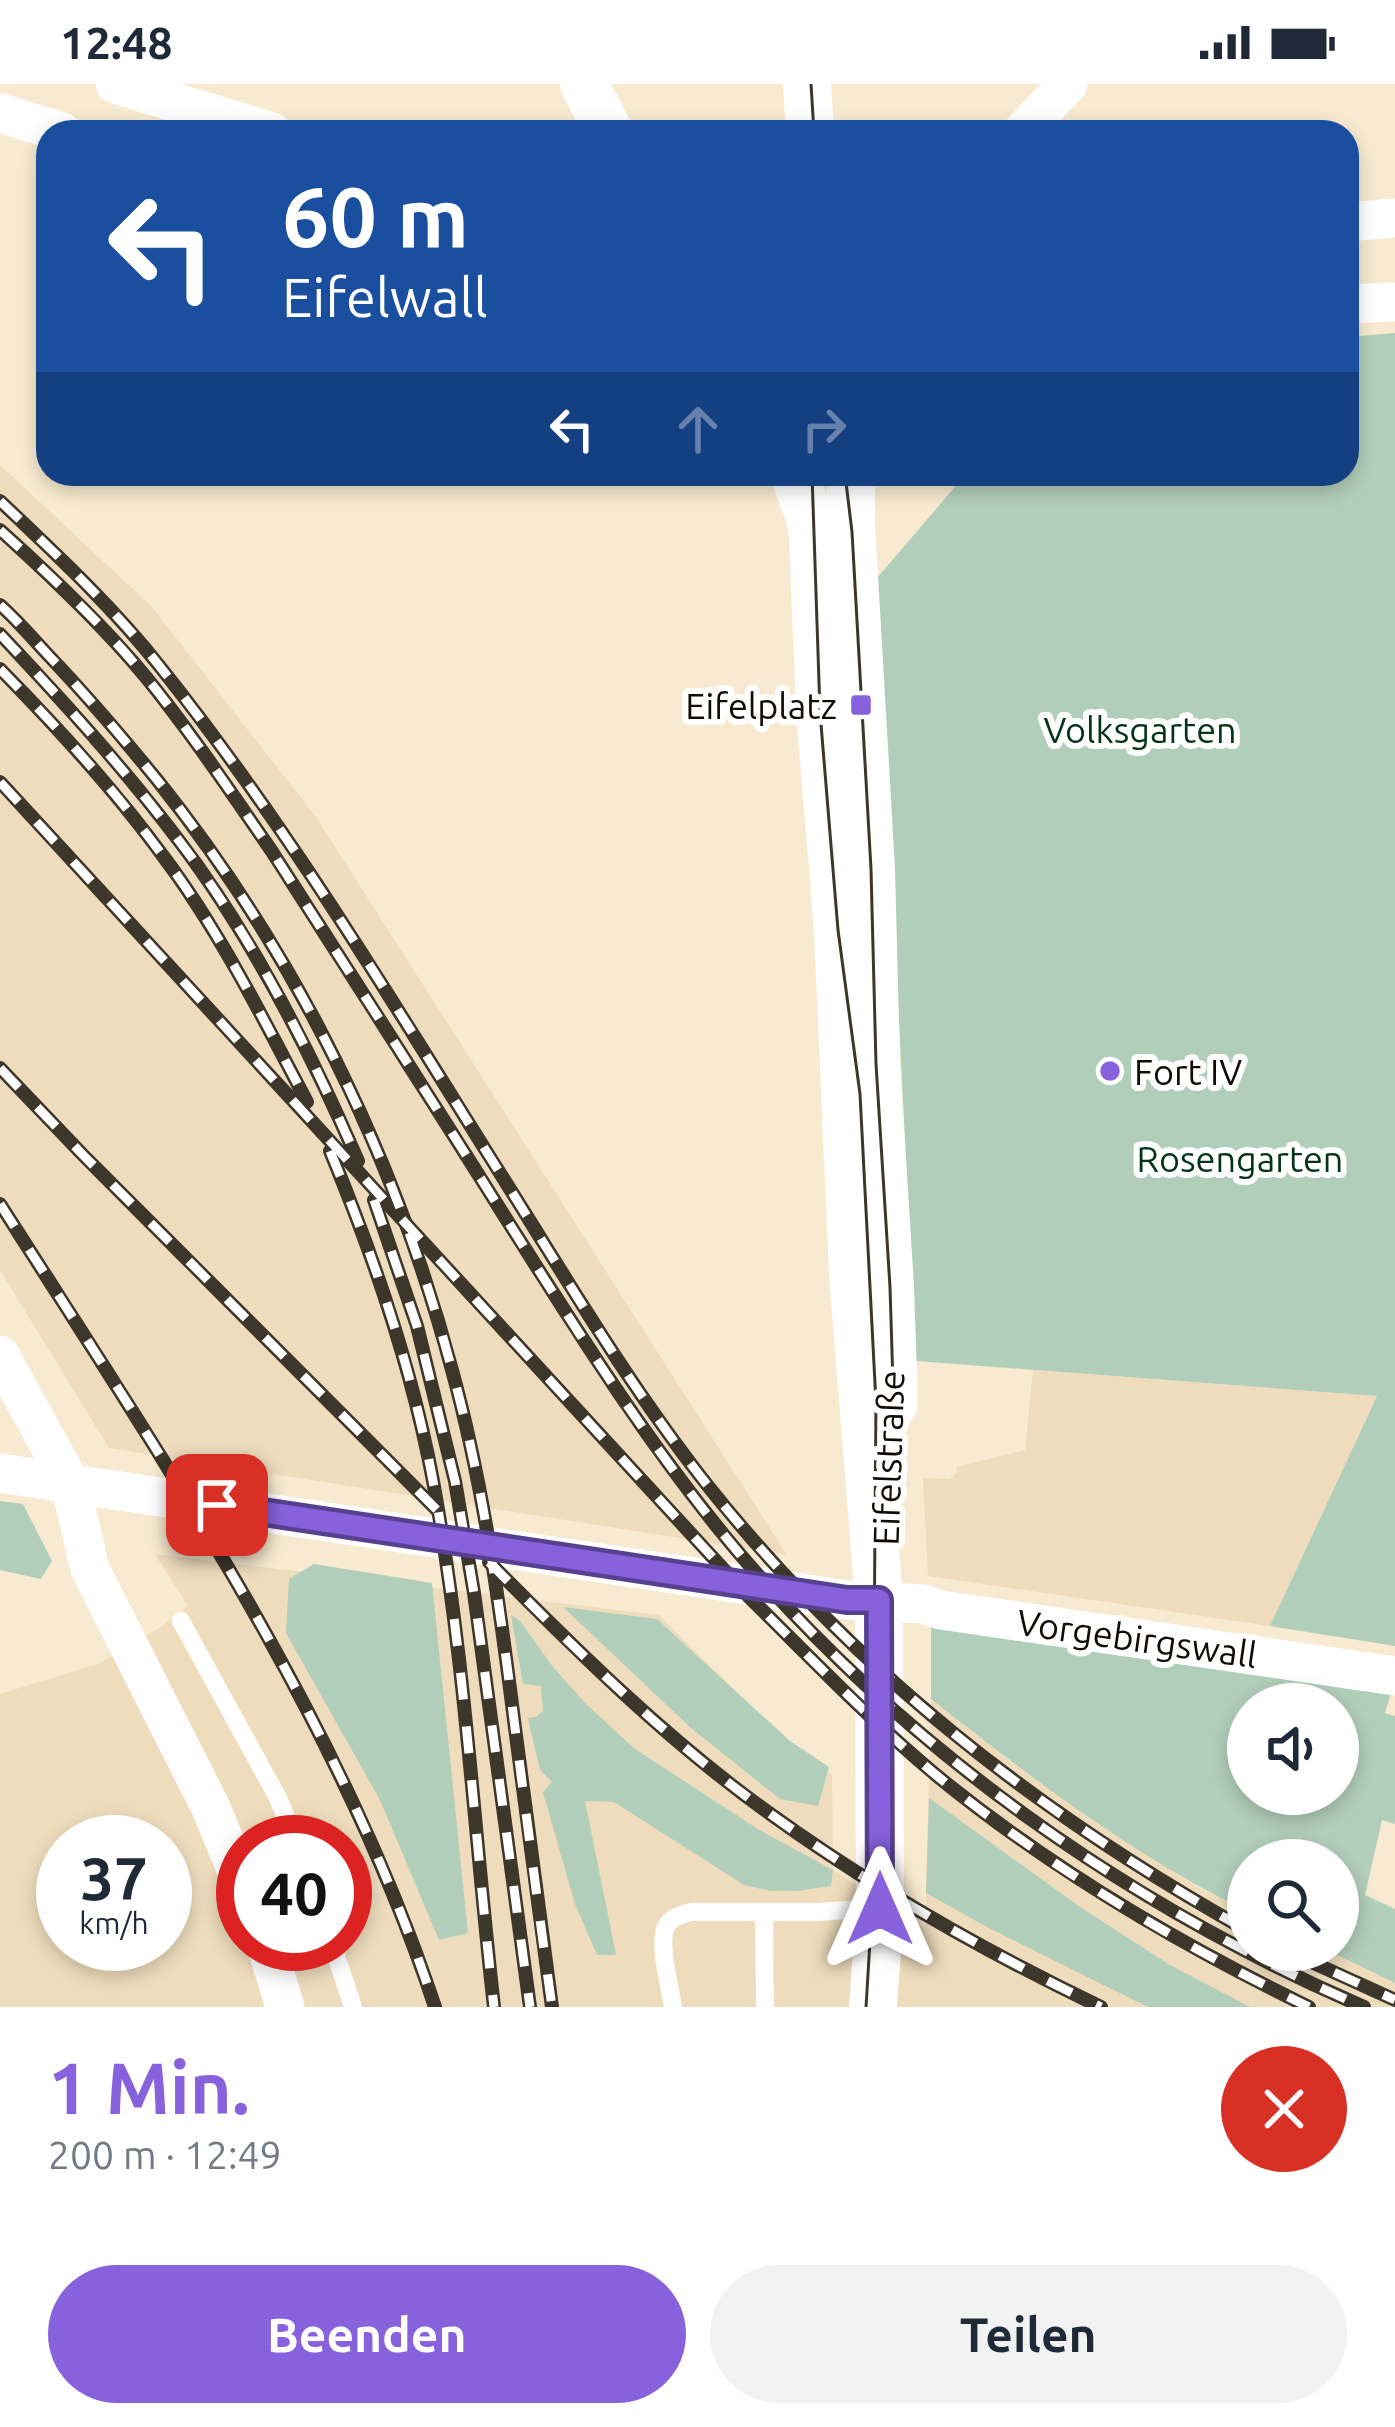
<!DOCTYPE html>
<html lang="de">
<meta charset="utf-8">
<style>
:root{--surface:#fff;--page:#f2f2f3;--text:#1f2937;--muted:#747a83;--accent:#8862dd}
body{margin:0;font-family:Ubuntu,sans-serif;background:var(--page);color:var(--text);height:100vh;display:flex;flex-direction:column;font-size:45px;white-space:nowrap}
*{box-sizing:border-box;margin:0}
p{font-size:39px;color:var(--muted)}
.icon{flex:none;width:66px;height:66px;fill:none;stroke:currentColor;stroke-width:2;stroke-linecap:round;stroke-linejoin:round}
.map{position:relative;height:1923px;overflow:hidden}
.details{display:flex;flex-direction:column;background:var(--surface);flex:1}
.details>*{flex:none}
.hud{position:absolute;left:36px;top:36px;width:1323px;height:366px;border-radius:36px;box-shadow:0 6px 18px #0003;background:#1a4fa0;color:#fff;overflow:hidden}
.controls{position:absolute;left:1227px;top:1599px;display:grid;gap:24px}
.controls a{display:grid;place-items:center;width:132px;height:132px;border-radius:50%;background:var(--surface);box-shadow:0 6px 18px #0003;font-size:60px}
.speed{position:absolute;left:36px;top:1731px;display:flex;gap:24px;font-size:60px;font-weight:700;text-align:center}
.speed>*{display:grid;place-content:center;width:156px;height:156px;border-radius:50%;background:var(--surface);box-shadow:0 6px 18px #0003;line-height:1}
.speed small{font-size:30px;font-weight:400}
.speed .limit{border:18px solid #d22;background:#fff;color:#111}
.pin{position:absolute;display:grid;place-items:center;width:102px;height:102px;color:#fff;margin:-51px;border-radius:24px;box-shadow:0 6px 18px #0006}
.me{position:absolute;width:132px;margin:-66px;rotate:0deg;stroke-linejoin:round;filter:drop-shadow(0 0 9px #0008)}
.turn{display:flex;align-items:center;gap:42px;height:252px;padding:0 48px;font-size:54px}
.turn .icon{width:156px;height:156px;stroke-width:2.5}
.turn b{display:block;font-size:84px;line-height:102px}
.lanes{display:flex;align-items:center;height:114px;padding:0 48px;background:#0003;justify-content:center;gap:60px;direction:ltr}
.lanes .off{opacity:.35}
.round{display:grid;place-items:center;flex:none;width:126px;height:126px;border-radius:63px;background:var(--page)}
.summary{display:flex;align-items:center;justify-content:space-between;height:204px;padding:0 48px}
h1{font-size:72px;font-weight:700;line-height:90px;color:var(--accent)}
.button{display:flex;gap:24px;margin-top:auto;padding:24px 48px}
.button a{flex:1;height:138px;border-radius:72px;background:var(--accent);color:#fff;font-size:48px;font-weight:700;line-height:138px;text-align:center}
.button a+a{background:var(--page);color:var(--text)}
.status{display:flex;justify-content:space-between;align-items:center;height:84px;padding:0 60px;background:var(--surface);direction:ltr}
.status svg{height:33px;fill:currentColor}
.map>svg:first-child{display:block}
</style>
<div class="status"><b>12:48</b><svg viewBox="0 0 49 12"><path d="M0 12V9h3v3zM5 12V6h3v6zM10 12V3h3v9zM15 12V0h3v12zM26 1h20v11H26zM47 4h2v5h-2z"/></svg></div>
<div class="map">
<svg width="1395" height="1923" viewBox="0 0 1395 1923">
<rect width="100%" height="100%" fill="#f8ead0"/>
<!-- built -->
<g fill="#eedcbc" fill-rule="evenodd">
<path d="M 0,381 L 152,523 L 316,733 L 787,1471 L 109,1364 L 0,1186 Z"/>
<path d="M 1033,1286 L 1377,1312 L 1270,1542 L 928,1492 L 923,1394 L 950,1395 L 957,1388 L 956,1383 L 1025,1366 Z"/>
<path d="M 155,1470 L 659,1531 L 790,1661 L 832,1691 L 833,1786 L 925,1844 L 931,1615 L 1014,1680 L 1101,1741 L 1201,1805 L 1248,1828 L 1248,1866 L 1327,1866 L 1395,1899 L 1395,1923 L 0,1923 L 0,1610 L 98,1580 L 161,1543 L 188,1522 ZM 63,1758 L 165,1758 L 165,1860 L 63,1860 ZM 243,1758 L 345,1758 L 345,1860 L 243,1860 Z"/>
</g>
<!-- green -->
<g fill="#b1ceba" fill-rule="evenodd">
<path d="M 1395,249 L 1395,1562 L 1270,1542 L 1377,1312 L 916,1277 L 877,494 L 966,390 L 1347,390 L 1347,253 Z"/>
<path d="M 0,1417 L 23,1420 L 52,1477 L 41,1495 L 0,1486 Z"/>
<path d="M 314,1480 L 432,1499 L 468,1849 L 439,1856 L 380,1716 L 286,1549 L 289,1495 Z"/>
<path d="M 563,1523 L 657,1535 L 790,1657 L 829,1683 L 818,1722 L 780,1715 L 691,1644 Z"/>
<path d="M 511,1531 L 520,1537 L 553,1583 L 586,1620 L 635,1665 L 761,1747 L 833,1786 L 831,1802 L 797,1807 L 770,1807 L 744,1801 L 614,1718 L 585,1717 L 616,1871 L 597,1871 L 575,1820 L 543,1708 L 552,1698 L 540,1686 L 528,1634 L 536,1633 L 543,1627 L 541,1602 L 523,1600 Z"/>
<path d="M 931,1535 L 1391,1609 L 1385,1629 L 1395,1632 L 1395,1740 L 1382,1736 L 1365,1811 L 1395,1825 L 1395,1899 L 1327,1866 L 1338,1866 L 1338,1776 L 1248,1776 L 1248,1828 C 1134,1772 1031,1694 931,1615 ZM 1248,1620 L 1338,1620 L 1338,1710 L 1248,1710 Z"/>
<path d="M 929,1714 L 1083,1825 L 1170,1881 L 1250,1923 L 1148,1923 L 985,1842 L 926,1809 Z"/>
</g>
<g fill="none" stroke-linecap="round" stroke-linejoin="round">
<!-- service -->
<g stroke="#fff" stroke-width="18">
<path d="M 181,1537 L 278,1714 L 296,1758"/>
<path d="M 764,1828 L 765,1923"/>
<path d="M 332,1860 L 353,1923"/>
<path d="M 673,1923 C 670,1903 658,1860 666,1843 C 671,1833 681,1831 691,1828 L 817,1828 L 876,1824"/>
</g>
<!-- minor -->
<g stroke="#fff" stroke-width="39">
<path d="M 115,0 L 272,48"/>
<path d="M 0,29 L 62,48"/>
<path d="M 1022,48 L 1068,0"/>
<path d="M 1347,138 L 1395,134"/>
<path d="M 1347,220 L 1395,218"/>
<path d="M 0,1271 L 70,1399 L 90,1485 L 211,1724 L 243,1802"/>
<path d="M 0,1389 L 847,1516 L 923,1520 L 941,1526 L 1395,1592"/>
<path d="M 266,1860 L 285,1923"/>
</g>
<!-- tertiary -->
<g stroke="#fff" stroke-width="48">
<path d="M 584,0 L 609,48"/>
<path d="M 807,0 L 810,48"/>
<path d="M 794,390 L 808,428 L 813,450 L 820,628 L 838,846 L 853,1190 L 879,1516 L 880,1825 L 873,1923"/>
<path d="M 855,390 L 851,402 L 851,440 L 871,785 L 876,980 L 890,1203 L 894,1320"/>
</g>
<!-- tram -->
<g stroke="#3d362b" stroke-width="3">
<path d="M 811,0 L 814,48"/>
<path d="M 812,390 L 820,628 L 838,846 L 860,1010 L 876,1319 L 872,1824 L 866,1923"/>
<path d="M 845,390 L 852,448 L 871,785 L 876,980 L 890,1203 L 894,1333 L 893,1407"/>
</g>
<defs>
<g id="rail">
<path d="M 0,417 C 56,470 113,523 161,584 C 293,749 402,934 515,1113 C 576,1211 636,1311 708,1402 C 858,1590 1039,1730 1248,1847"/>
<path d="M 0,446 C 50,491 102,540 145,592 C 190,647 230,707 271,766 C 349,888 428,1010 505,1133 C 578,1248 650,1364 738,1468 C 906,1665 1127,1821 1364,1923"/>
<path d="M 0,521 C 18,537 34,556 50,573 C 88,613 123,654 158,697 C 296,870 395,1072 452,1286 C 484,1403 500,1524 515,1644 C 527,1737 539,1830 552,1923"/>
<path d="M 0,550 C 63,617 124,684 180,758 C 253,854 310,966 358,1077"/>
<path d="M 0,585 C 58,644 114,705 163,772 C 219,846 264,936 307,1018"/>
<path d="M 0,698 L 750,1514 C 811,1574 870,1636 936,1691 C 1051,1785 1177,1859 1309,1923"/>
<path d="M 0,984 L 84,1072 L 438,1427"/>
<path d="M 330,1067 C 374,1173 412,1284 433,1397 C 465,1571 474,1748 494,1923"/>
<path d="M 374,1116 L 417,1242 L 455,1397 L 474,1509 L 530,1923"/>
<path d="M 0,1120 C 163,1376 339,1633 435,1923"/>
<path d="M 489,1478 C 577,1567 667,1656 769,1729 C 873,1804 986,1868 1101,1923"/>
<path d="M 1285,1866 L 1395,1916"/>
</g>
</defs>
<!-- rail casing -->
<use href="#rail" stroke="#3d362b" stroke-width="14"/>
<!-- rail -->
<use href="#rail" stroke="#fff" stroke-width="9" stroke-dasharray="27" stroke-linecap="butt"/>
</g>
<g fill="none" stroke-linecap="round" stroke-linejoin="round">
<defs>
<path id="route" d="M 217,1421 L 847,1516 L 879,1516 L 880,1825"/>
</defs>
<!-- route casing -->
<use href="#route" stroke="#584090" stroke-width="30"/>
<!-- route -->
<use href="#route" stroke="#8862dd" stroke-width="21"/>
</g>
<!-- markers -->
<g fill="#8862dd" stroke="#fff" stroke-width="4.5">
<rect x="849" y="609" width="24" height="24" rx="6"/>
<circle cx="1110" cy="987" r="12"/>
</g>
<g text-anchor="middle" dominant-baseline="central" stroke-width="12" stroke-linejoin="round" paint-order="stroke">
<!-- poi labels -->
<g font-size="36" fill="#100b04" stroke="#fff" text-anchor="end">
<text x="837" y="621">Eifelplatz</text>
<text x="1134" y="987" text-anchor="start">Fort IV</text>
</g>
<!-- park labels -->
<g font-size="36" fill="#04331b" stroke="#fff">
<text x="1140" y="645">Volksgarten</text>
<text x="1240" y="1074">Rosengarten</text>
</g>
<!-- street labels -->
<g font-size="36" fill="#100b04" stroke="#fff">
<text transform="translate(888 1374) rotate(-88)">Eifelstraße</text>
<text transform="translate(1137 1554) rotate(8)">Vorgebirgswall</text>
</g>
</g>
</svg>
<div class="controls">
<a><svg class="icon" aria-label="sound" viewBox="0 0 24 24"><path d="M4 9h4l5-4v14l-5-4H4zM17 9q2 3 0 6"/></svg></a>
<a><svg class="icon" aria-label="search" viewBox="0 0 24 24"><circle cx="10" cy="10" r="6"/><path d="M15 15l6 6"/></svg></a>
</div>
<div class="speed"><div>37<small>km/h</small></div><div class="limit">40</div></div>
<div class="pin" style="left:217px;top:1421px;background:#d93025"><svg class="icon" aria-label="arrive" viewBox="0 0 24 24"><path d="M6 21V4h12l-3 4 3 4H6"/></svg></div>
<svg class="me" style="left:880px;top:1825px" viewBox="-20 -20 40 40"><path d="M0-17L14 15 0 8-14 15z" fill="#8862dd" stroke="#fff" stroke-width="4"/></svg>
<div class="hud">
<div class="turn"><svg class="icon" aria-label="left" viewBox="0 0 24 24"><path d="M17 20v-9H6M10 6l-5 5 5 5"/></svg><div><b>60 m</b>Eifelwall</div></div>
<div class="lanes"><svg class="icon" aria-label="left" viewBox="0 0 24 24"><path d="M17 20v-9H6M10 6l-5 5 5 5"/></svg><svg class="icon off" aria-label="ahead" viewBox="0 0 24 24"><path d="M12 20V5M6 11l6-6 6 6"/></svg><svg class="icon off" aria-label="right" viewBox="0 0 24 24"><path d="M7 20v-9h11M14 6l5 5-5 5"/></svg></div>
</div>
</div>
<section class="details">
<div class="summary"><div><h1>1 Min.</h1><p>200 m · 12:49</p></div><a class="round" style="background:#d93025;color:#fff"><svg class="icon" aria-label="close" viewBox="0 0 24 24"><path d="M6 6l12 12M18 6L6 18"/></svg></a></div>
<div class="button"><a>Beenden</a><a>Teilen</a></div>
</section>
